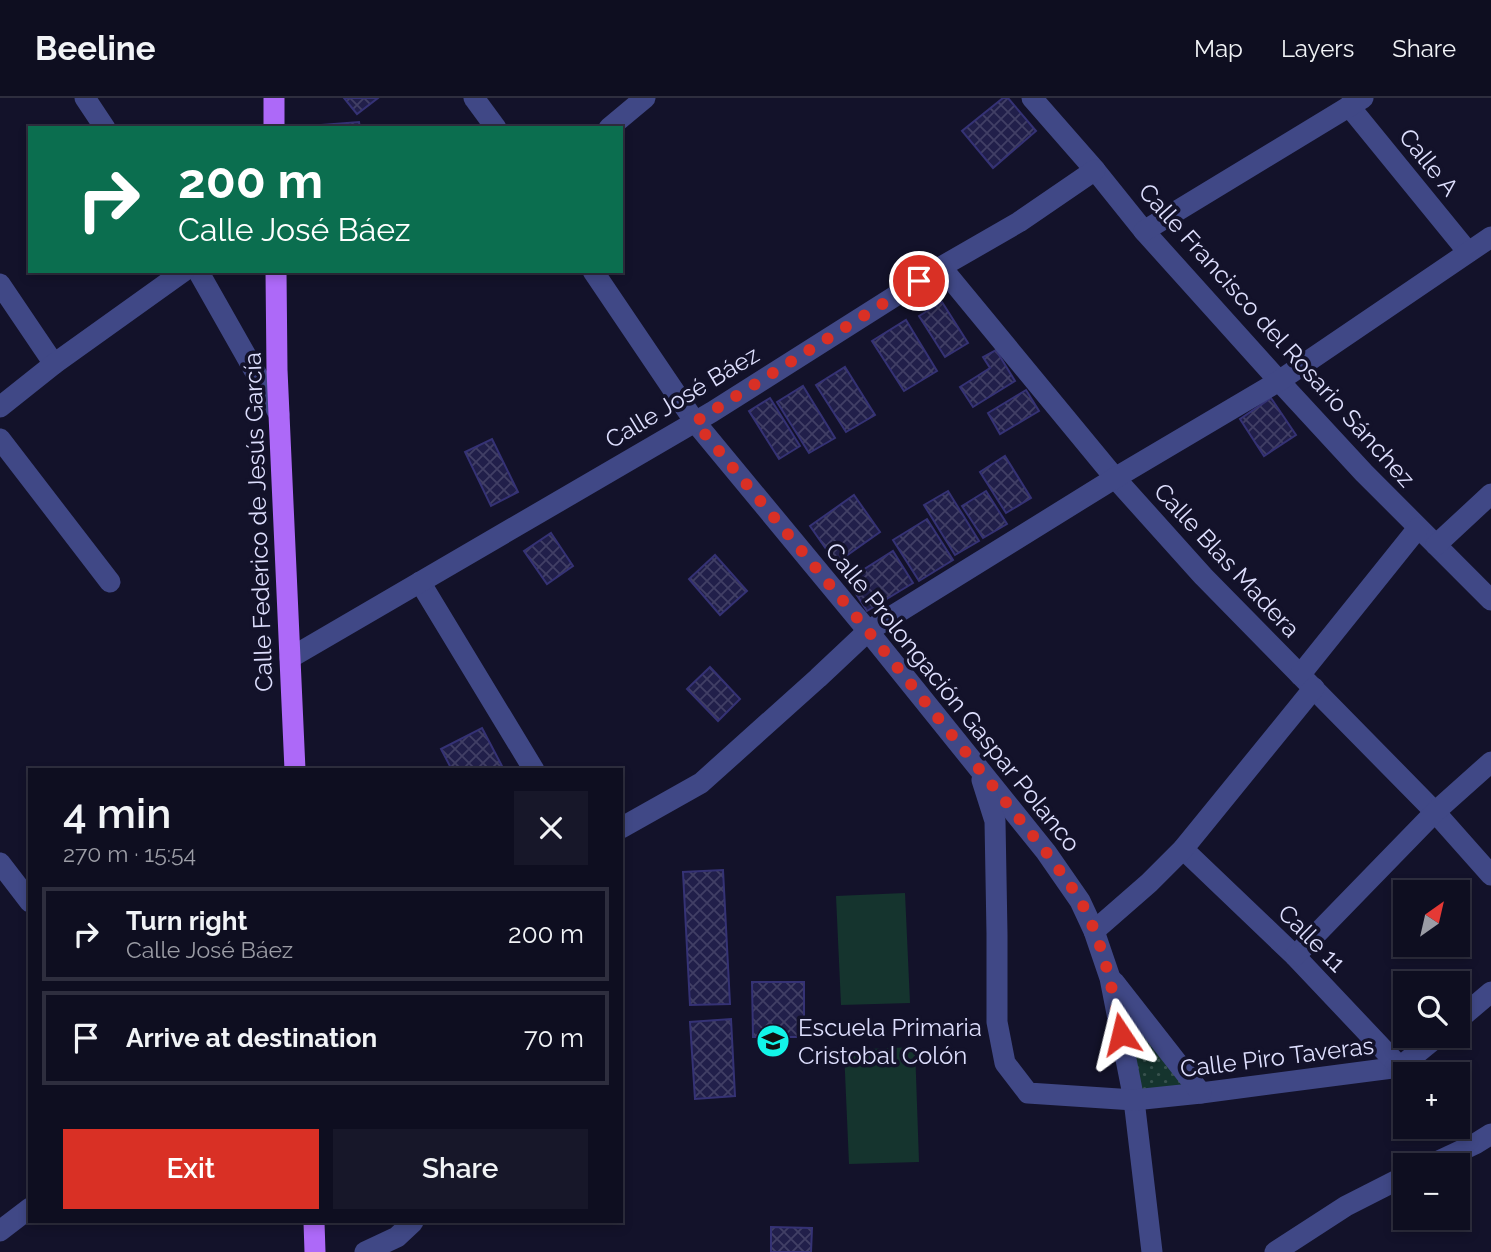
<!DOCTYPE html>
<meta charset="utf-8">
<style>
:root{--surface:#0e0e20;--page:#171729;--text:#f1f3f6;--muted:#9b9ca5;--line:#2e2e3e;--accent:#d93025}
body{margin:0;font-family:Raleway,sans-serif;background:var(--page);color:var(--text);height:100vh;display:flex;flex-direction:column;font-size:26px;white-space:nowrap}
*{box-sizing:border-box;margin:0}
p{font-size:23px;color:var(--muted)}
.icon{flex:none;width:38px;height:38px;fill:none;stroke:currentColor;stroke-width:2;stroke-linecap:round;stroke-linejoin:round}
.map{position:relative;flex:1;overflow:hidden}
.drawer{position:absolute;left:28px;top:670px;width:595px;height:455px;display:flex;flex-direction:column;background:var(--surface);border-radius:0px;box-shadow:0 4px 10px #0003,0 0 0 2px var(--line)}
.drawer>*{flex:none}
.hud{position:absolute;left:28px;top:28px;width:595px;height:147px;border-radius:0px;box-shadow:0 4px 10px #0003,0 0 0 2px var(--line);background:#0b6e4f;color:#fff;overflow:hidden}
.needle{width:46px;rotate:34deg}
.controls{position:absolute;left:1393px;top:782px;display:grid;gap:14px}
.controls a{display:grid;place-items:center;width:77px;height:77px;border-radius:0px;background:var(--surface);box-shadow:0 4px 10px #0003,0 0 0 2px var(--line);font-size:35px}
.pin{position:absolute;display:grid;place-items:center;width:60px;height:60px;color:#fff;margin:-30px;border:4px solid #fff;border-radius:50%;box-shadow:0 2px 7px #0007}
.me{position:absolute;width:77px;margin:-38px;rotate:350deg;stroke-linejoin:round;filter:drop-shadow(0 0 5px #0008)}
.turn{display:flex;align-items:center;gap:24px;height:147px;padding:0 35px;font-size:32px}
.turn .icon{width:91px;height:91px;stroke-width:2.5}
.turn b{display:block;font-size:49px;line-height:60px}
.round{display:grid;place-items:center;flex:none;width:74px;height:74px;border-radius:0px;background:var(--page)}
.summary{display:flex;align-items:center;justify-content:space-between;height:119px;padding:0 35px}
h1{font-size:42px;font-weight:600;line-height:52px}
.action{display:flex;gap:14px;margin-top:auto;padding:14px 35px}
.action a{flex:1;height:80px;border-radius:0px;background:var(--accent);color:#fff;font-size:28px;font-weight:600;line-height:80px;text-align:center}
.action a+a{background:var(--page);color:var(--text)}
ul{padding:0;list-style:none}
li{display:flex;align-items:center;gap:21px;height:94px;margin:0 14px 10px;padding:0 21px;border:4px solid var(--line);border-radius:0px}
li div{flex:1}
li b{display:block;font-size:26px}
li em{font-style:normal}
header{display:flex;align-items:center;gap:42px;box-sizing:border-box;height:98px;padding:0 35px;background:var(--surface);border-bottom:2px solid var(--line)}
header strong{font-size:33px}
nav{display:flex;gap:38px;margin-inline-start:auto;font-size:24px}
.map>svg:first-child{display:block}
</style>
<header>
<strong>Beeline</strong>
<nav><a>Map</a><a>Layers</a><a>Share</a></nav>
</header>
<div class="map">
<svg width="1491" height="1154" viewBox="0 0 1491 1154">
<defs>
<pattern id="grass-dots" width="8" height="8" patternUnits="userSpaceOnUse" patternTransform="scale(1.75)"><rect width="8" height="8" fill="#15342e"/><path d="M2 2h.1M6 6h.1" fill="none" stroke="#37514d" stroke-width="1.8" stroke-linecap="round"/></pattern>
<pattern id="building-cross-hatch" width="8" height="8" patternUnits="userSpaceOnUse" patternTransform="scale(1.75)"><rect width="8" height="8" fill="#211f4a"/><path d="M0 0l8 8M0 8l8-8" fill="none" stroke="#413f65"/></pattern>
</defs>
<rect width="100%" height="100%" fill="#13122a"/>
<!-- grass -->
<path fill="url(#grass-dots)" d="M 1119,898 L 1191,991 L 1138,996 Z"/>
<!-- pitch -->
<g fill="#15342e">
<path d="M 905,795 L 910,905 L 841,907 L 836,798 Z"/>
<path d="M 915,949 L 919,1064 L 849,1066 L 844,952 Z"/>
</g>
<!-- building -->
<g fill="url(#building-cross-hatch)" stroke="#353275" stroke-width="2">
<path d="M 344,0 L 378,0 L 357,16 Z"/>
<path d="M 1003,0 L 1008,0 L 1036,33 L 993,70 L 962,33 Z"/>
<path d="M 359,24 L 360,30 L 309,30 L 309,28 Z"/>
<path d="M 942,204 L 968,245 L 945,259 L 919,218 Z"/>
<path d="M 906,222 L 937,273 L 904,293 L 872,243 Z"/>
<path d="M 996,252 L 1015,283 L 973,309 L 960,289 L 990,270 L 983,259 Z"/>
<path d="M 845,269 L 875,317 L 846,334 L 816,287 Z"/>
<path d="M 803,288 L 835,340 L 809,355 L 777,304 Z"/>
<path d="M 1026,292 L 1039,313 L 1000,336 L 988,315 Z"/>
<path d="M 770,300 L 800,348 L 779,361 L 749,313 Z"/>
<path d="M 1271,300 L 1296,337 L 1264,358 L 1240,321 Z"/>
<path d="M 492,341 L 518,394 L 491,408 L 465,354 Z"/>
<path d="M 1005,358 L 1031,400 L 1006,415 L 980,374 Z"/>
<path d="M 948,393 L 979,443 L 955,457 L 924,407 Z"/>
<path d="M 986,393 L 1007,426 L 983,440 L 962,408 Z"/>
<path d="M 854,397 L 880,434 L 836,465 L 810,428 Z"/>
<path d="M 927,421 L 953,462 L 919,483 L 893,442 Z"/>
<path d="M 551,435 L 573,468 L 547,486 L 524,453 Z"/>
<path d="M 893,453 L 913,485 L 867,513 L 847,482 Z"/>
<path d="M 715,457 L 747,493 L 720,517 L 689,481 Z"/>
<path d="M 710,569 L 740,601 L 718,623 L 687,591 Z"/>
<path d="M 482,630 L 502,668 L 495,672 L 452,672 L 441,651 Z"/>
<path d="M 723,772 L 730,906 L 690,907 L 683,774 Z"/>
<path d="M 752,884 L 804,884 L 804,939 L 753,939 Z"/>
<path d="M 731,921 L 735,998 L 695,1001 L 690,924 Z"/>
<path d="M 771,1129 L 812,1130 L 811,1154 L 771,1154 Z"/>
</g>
<g fill="none" stroke-linecap="round" stroke-linejoin="round">
<!-- minor -->
<g stroke="#404886" stroke-width="21">
<path d="M 85,0 L 105,30"/>
<path d="M 474,0 L 496,30"/>
<path d="M 1032,0 L 1095,72 L 1144,133 L 1279,283 L 1364,375 L 1491,502"/>
<path d="M 1349,8 L 1468,154"/>
<path d="M 609,30 L 645,0"/>
<path d="M 1144,133 L 1363,0"/>
<path d="M 941,169 L 1115,380 L 1203,478 L 1435,714 L 1491,777"/>
<path d="M 198,173 L 279,316"/>
<path d="M 593,173 L 695,324 L 868,533 L 1046,754 L 1080,803 L 1094,833 L 1110,880 L 1134,1002 L 1152,1154"/>
<path d="M 0,186 L 54,266"/>
<path d="M 0,309 L 54,266 L 184,173"/>
<path d="M 0,341 L 110,484"/>
<path d="M 1436,447 L 1491,396"/>
<path d="M 420,484 L 534,672"/>
<path d="M 290,560 L 712,314 L 941,169 L 1019,124 L 1095,72"/>
<path d="M 1300,577 L 1418,430"/>
<path d="M 982,682 L 995,723 L 997,836 L 997,924 L 1005,965 L 1028,995 L 1134,1002 L 1201,995 L 1400,969 L 1438,938"/>
<path d="M 621,730 L 701,685 L 818,580 L 868,533 L 1115,380 L 1279,283 L 1491,139"/>
<path d="M 1183,751 L 1295,858 L 1400,969"/>
<path d="M 0,765 L 30,804"/>
<path d="M 1094,833 L 1149,785 L 1183,751 L 1314,590"/>
<path d="M 1295,858 L 1435,714 L 1491,664"/>
<path d="M 1114,884 L 1201,995"/>
<path d="M 1458,922 L 1491,894"/>
<path d="M 1428,1068 L 1475,1046 L 1491,1036"/>
<path d="M 0,1133 L 30,1110"/>
<path d="M 365,1154 L 397,1139 L 413,1124"/>
<path d="M 1275,1154 L 1346,1108 L 1405,1078"/>
</g>
<!-- major -->
<g stroke="#ad69f8" stroke-width="21">
<path d="M 274,0 L 274,30"/>
<path d="M 276,173 L 277,272 L 295,672"/>
<path d="M 314,1124 L 315,1154"/>
</g>
</g>
<g fill="none" stroke-linecap="round" stroke-linejoin="round">
<!-- route -->
<path stroke="#d93025" stroke-width="12" stroke-dasharray="0 21.6" d="M 919,183 L 695,324 L 868,533 L 1046,754 C 1058,771 1071,787 1081,804 C 1104,846 1112,890 1121,936"/>
</g>
<!-- icons -->
<defs>
<symbol id="school-disc" viewBox="-11 -11 22 22"><circle r="9.5" fill="#12f4e8" stroke="#13122a"/><path d="M0-5L7-2L0 1L-7-2ZM-4 1L0 2.5L4 1V4Q0 6-4 4Z" fill="#111"/></symbol>
</defs>
<g fill-rule="evenodd">
<use href="#school-disc" x="754" y="924" width="38" height="38"/>
</g>
<g text-anchor="middle" dominant-baseline="central" stroke-width="7" stroke-linejoin="round" paint-order="stroke">
<!-- street labels -->
<g font-size="24" fill="#dddefd" stroke="#13122a">
<text transform="translate(1429 64) rotate(51)">Calle A</text>
<text transform="translate(1277 237) rotate(48)">Calle Francisco del Rosario Sánchez</text>
<text transform="translate(682 299) rotate(-31)">Calle José Báez</text>
<text transform="translate(258 424) rotate(-92)">Calle Federico de Jesús García</text>
<text transform="translate(1227 462) rotate(47)">Calle Blas Madera</text>
<text transform="translate(953 599) rotate(51)">Calle Prolongación Gaspar Polanco</text>
<text transform="translate(1312 840) rotate(45)">Calle 11</text>
<text transform="translate(1277 959) rotate(-7)">Calle Piro Taveras</text>
</g>
<!-- poi labels -->
<g font-size="24" fill="#dddefd" stroke="#13122a" text-anchor="start">
<text x="798" y="929">Escuela Primaria<tspan x="798" dy="28">Cristobal Colón</tspan></text>
</g>
</g>
</svg>
<div class="controls">
<a><svg class="needle" viewBox="-14 -14 28 28"><path d="M0-13l5 13h-10z" fill="#e53935"/><path d="M0 13l5-13h-10z" fill="#9b9ca5"/></svg></a>
<a><svg class="icon" aria-label="search" viewBox="0 0 24 24"><circle cx="10" cy="10" r="6"/><path d="M15 15l6 6"/></svg></a>
<a>+</a>
<a>−</a>
</div>
<div class="pin" style="left:919px;top:183px;background:#d93025"><svg class="icon" aria-label="arrive" viewBox="0 0 24 24"><path d="M6 21V4h12l-3 4 3 4H6"/></svg></div>
<svg class="me" style="left:1121px;top:936px" viewBox="-20 -20 40 40"><path d="M0-17L14 15 0 8-14 15z" fill="#d93025" stroke="#fff" stroke-width="4"/></svg>
<div class="hud">
<div class="turn"><svg class="icon" aria-label="right" viewBox="0 0 24 24"><path d="M7 20v-9h11M14 6l5 5-5 5"/></svg><div><b>200 m</b>Calle José Báez</div></div>
</div>
<section class="drawer">
<div class="summary"><div><h1>4 min</h1><p>270 m · 15:54</p></div><a class="round"><svg class="icon" aria-label="close" viewBox="0 0 24 24"><path d="M6 6l12 12M18 6L6 18"/></svg></a></div>
<ul>
<li><svg class="icon" aria-label="right" viewBox="0 0 24 24"><path d="M7 20v-9h11M14 6l5 5-5 5"/></svg><div><b>Turn right</b><p>Calle José Báez</p></div><em>200 m</em></li>
<li><svg class="icon" aria-label="arrive" viewBox="0 0 24 24"><path d="M6 21V4h12l-3 4 3 4H6"/></svg><div><b>Arrive at destination</b></div><em>70 m</em></li>
</ul>
<div class="action"><a>Exit</a><a>Share</a></div>
</section>
</div>
